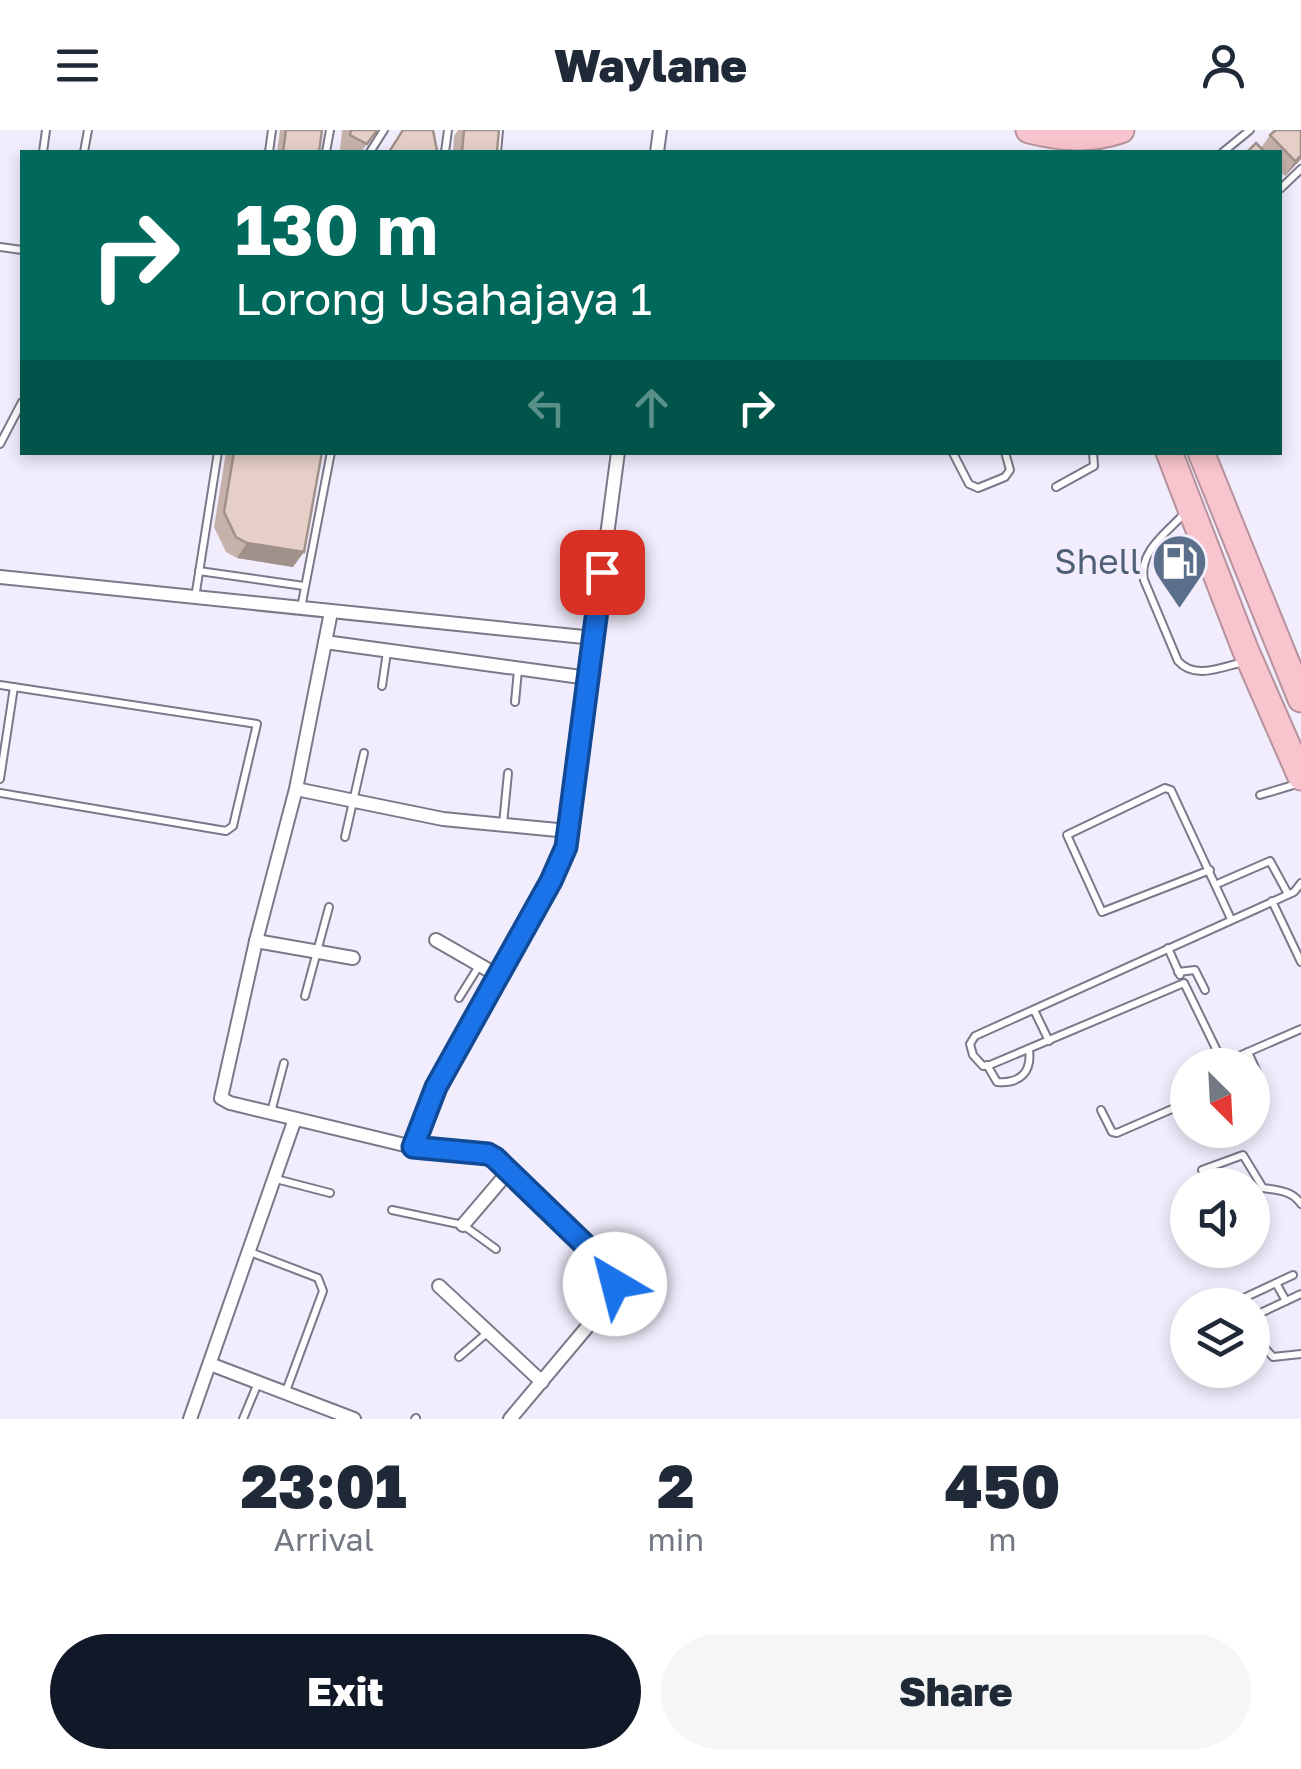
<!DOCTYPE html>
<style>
:root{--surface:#fff;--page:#f6f6f7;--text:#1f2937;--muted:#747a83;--accent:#111827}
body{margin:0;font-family:"Golos Text",sans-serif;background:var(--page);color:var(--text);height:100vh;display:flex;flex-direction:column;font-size:38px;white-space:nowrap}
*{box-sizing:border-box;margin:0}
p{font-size:32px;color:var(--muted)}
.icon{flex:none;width:55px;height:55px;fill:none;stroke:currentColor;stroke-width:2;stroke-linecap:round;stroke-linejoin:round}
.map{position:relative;height:1289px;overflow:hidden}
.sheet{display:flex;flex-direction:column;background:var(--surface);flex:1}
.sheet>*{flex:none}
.hud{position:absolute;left:20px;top:20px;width:1262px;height:305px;border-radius:0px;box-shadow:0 5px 15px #0003;background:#00695c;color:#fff;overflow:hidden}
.needle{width:65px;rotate:156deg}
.tools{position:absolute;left:1170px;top:918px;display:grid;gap:20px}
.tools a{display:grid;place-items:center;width:100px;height:100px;border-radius:50%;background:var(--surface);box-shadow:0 5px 15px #0003;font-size:50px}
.pin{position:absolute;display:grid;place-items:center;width:85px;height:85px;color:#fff;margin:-42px;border-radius:20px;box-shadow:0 5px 15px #0006}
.me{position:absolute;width:110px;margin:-55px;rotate:323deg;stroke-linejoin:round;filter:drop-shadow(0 0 8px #0008)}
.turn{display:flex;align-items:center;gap:35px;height:210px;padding:0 50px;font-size:45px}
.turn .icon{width:130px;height:130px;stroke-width:2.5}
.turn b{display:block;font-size:70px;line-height:85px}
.lanes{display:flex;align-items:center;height:95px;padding:0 50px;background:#0003;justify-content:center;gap:50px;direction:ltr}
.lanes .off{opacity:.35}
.eta{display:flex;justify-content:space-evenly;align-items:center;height:170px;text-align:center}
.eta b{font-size:60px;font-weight:800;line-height:70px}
.cta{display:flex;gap:20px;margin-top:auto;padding:20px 50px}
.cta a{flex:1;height:115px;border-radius:60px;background:var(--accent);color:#fff;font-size:40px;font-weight:800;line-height:115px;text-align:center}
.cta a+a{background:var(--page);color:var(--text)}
header{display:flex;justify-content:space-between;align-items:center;height:130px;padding:0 50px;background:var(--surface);font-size:45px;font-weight:800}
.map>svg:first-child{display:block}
</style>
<header><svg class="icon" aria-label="menu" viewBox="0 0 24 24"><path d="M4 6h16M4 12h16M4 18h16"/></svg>Waylane<svg class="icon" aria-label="person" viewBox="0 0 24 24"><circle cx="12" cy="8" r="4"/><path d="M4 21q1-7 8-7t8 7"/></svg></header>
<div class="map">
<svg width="1301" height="1289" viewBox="0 0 1301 1289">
<rect width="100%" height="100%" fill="#f2edfd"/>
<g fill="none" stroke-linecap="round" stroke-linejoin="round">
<defs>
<g id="lane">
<path d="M 43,22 L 46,0"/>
<path d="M 84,22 L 88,0"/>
<path d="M 269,22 L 272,0"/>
<path d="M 326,22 L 330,0"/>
<path d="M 370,22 L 384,0"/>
<path d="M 445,22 L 448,0"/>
<path d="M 497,22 L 499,0"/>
<path d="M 1223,22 L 1250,0"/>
<path d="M 1280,59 L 1301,39"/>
<path d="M 0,117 L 22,120"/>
<path d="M 0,314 L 22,272"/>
<path d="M 953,323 L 969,354 L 978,358 L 1005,347 L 1010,340 L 1005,322"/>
<path d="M 1056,357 L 1094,336 L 1093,322"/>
<path d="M 1185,383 C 1167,402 1138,422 1144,450 L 1178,531 C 1195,550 1221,537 1244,532"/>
<path d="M 199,441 L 304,456"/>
<path d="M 195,468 L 218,322"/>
<path d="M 301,478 L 331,322"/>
<path d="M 0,555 L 257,594 L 233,696 L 226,701 L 0,663"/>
<path d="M 382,556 L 387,522"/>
<path d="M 515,572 L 518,540"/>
<path d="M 0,649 L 14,557"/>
<path d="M 1260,665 L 1300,653"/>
<path d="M 503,694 L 508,643"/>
<path d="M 345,707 L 364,623"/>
<path d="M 1210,740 L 1102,782 L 1067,705 L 1165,658 L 1171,660 L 1231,789"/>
<path d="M 1217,754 L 1270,731 L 1288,764"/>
<path d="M 1272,771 L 1301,832"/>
<path d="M 1168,818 L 1180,845"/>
<path d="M 1178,842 L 1195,840 L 1205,860"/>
<path d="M 305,866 L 329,777"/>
<path d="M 459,868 L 479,836"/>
<path d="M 1034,880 L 1049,911"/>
<path d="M 1248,922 L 1262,953"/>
<path d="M 1223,933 L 1301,899"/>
<path d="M 987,935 L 997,952 C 1020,954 1032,942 1029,920"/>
<path d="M 1224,935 L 1184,853 L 990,935 L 983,936 L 973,925 L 970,914 L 975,906 L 1294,762 L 1301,753"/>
<path d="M 1101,980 L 1112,1002 L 1117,1003 L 1188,972"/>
<path d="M 271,982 L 284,933"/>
<path d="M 1202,1040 L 1243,1025 L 1263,1058 C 1278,1060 1293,1061 1301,1074"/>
<path d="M 276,1049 L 330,1063"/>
<path d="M 392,1080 L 463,1095 L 496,1119"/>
<path d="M 250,1122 L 318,1148 L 323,1161 L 286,1261"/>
<path d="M 1276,1153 L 1293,1145"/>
<path d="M 1229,1175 L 1276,1153 L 1286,1171"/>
<path d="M 1252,1187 L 1301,1164"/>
<path d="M 1252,1204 L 1273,1227 L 1301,1224"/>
<path d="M 459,1227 L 487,1203"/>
<path d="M 243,1289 L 258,1253"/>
<path d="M 415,1289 L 416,1288"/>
</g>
<g id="street">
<path d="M 657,22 L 660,0"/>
<path d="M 0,447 L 594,508"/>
<path d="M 331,482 L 296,659 L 256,811 L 221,968 L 230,973 L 413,1017 L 489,1024 L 609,1138 L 615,1154 L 609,1171 L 510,1289"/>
<path d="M 325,512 L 588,548"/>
<path d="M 296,659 L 443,689 L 568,701"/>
<path d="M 436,810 L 497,845"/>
<path d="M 256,811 L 353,828"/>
<path d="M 413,1017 L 436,957 L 551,751 L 566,717 L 618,322"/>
<path d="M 463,1095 L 509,1041"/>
<path d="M 439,1156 L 542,1252"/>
<path d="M 210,1234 L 354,1289"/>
<path d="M 190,1289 L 295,989"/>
</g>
<g id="highway">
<path d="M 1029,0 C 1062,8 1088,11 1121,0"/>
<path d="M 1169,322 L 1245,519 L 1301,647"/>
<path d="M 1201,322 L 1301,569"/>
</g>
</defs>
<!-- lane casing -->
<use href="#lane" stroke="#7c7789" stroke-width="10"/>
<!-- street casing -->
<use href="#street" stroke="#7c7789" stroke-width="16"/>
<!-- highway casing -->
<use href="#highway" stroke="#b6939c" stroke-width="29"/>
<!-- lane -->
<use href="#lane" stroke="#fff" stroke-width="6"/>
<!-- street -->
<use href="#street" stroke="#fff" stroke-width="12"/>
<!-- highway -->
<use href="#highway" stroke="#f8c4cd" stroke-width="25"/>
</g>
<!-- wall -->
<g fill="#c6b2aa">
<path d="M 280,0 L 322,0 L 319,22 L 277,22 Z"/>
<path d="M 342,0 L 378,0 L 361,22 L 344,22 L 340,20 Z"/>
<path d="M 458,0 L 499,0 L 497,22 L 453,22 L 454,6 Z"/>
<path d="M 1301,0 L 1301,29 L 1285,46 L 1280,41 L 1280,22 L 1247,22 L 1261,18 L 1270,5 Z"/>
<path d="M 226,322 L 322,322 L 293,437 L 237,428 L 226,422 L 214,397 Z"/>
</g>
<!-- shaded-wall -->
<g fill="#a1918b">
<path d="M 1301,26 L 1301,29 L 1285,46 L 1295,31 Z"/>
<path d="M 247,413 L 304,422 L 293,437 L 237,428 Z"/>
</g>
<!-- building -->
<g fill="#e6cfc6" stroke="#a1918b" stroke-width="2.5">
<path d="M 286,0 L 322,0 L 319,22 L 283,22 Z"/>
<path d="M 351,0 L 377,0 L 367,14 L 350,5 Z"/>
<path d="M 403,0 L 433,0 L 437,21 L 436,22 L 389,22 Z"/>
<path d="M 464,0 L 499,0 L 497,22 L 462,22 Z"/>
<path d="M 1276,0 L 1301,0 L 1301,26 L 1295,31 L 1270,5 Z"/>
<path d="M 1256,13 L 1265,22 L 1247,22 Z"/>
<path d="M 234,322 L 322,322 L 304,422 L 247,413 L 236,407 L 224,382 Z"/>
</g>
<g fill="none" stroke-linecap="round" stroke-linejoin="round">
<defs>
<path id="route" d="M 602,442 L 566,717 L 551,751 L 436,957 L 413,1017 L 488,1024 L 495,1028 L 609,1138 L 615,1154"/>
</defs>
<!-- route casing -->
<use href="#route" stroke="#114b97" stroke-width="25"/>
<!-- route -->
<use href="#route" stroke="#1a73e8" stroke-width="18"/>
</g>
<!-- icons -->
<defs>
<symbol id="fuel-pin" viewBox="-11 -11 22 30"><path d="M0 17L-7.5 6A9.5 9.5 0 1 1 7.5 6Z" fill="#5c6f8a" stroke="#f2edfd"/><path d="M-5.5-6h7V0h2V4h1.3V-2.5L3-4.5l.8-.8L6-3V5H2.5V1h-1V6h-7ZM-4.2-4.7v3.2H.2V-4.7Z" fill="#fff"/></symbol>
</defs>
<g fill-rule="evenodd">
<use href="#fuel-pin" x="1148" y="400" width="63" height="86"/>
</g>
<g text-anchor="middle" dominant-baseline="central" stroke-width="10" stroke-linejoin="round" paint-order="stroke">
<!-- service labels -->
<g font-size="35" fill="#4e5e75" stroke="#f2edfd" text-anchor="end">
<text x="1141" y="431">Shell</text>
</g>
</g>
</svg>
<div class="tools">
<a><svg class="needle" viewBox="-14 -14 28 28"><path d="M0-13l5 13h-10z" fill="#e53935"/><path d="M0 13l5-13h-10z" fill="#747a83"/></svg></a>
<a><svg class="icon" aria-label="sound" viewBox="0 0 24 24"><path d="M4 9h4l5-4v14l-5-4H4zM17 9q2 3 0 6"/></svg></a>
<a><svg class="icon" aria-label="layers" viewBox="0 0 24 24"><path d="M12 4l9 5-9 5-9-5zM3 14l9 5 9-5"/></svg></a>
</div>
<div class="pin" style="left:602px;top:442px;background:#d93025"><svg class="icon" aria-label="arrive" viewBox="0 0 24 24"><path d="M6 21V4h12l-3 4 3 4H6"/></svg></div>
<svg class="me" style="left:615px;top:1154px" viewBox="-20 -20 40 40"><circle r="19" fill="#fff"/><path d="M0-13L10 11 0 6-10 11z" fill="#1a73e8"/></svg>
<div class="hud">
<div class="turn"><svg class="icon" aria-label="right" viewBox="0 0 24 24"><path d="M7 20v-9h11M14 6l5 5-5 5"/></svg><div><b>130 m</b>Lorong Usahajaya 1</div></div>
<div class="lanes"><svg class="icon off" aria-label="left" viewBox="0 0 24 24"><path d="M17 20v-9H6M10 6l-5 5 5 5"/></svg><svg class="icon off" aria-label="ahead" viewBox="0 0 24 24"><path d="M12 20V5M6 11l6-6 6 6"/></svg><svg class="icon" aria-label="right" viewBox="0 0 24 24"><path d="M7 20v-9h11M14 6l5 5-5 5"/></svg></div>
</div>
</div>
<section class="sheet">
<div class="eta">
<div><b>23:01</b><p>Arrival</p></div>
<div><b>2</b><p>min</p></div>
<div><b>450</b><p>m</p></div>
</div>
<div class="cta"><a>Exit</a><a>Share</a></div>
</section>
